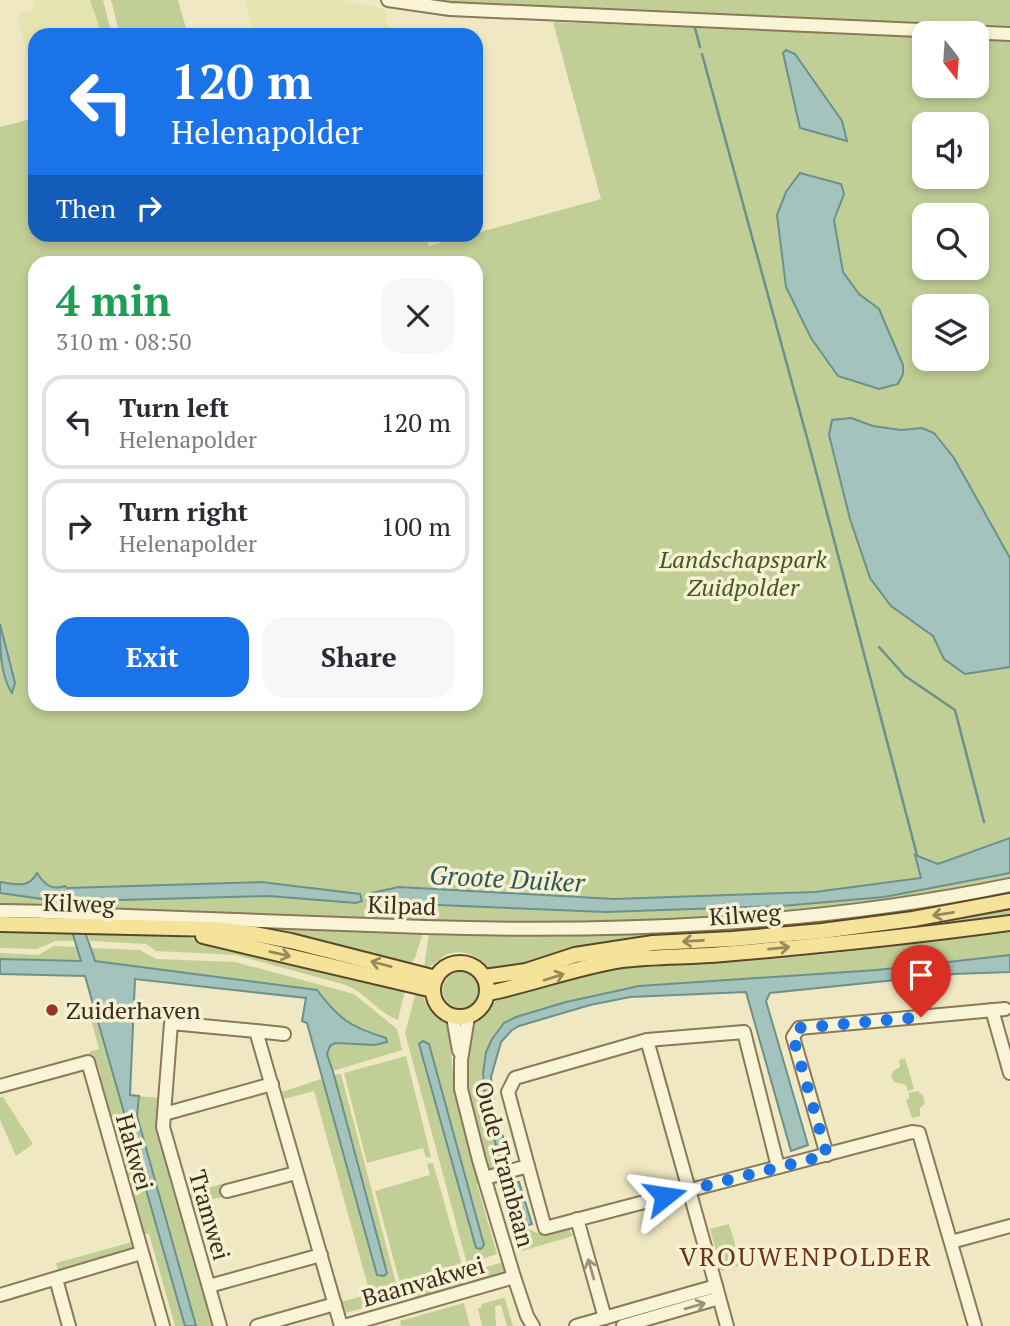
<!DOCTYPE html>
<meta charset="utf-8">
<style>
:root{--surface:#fff;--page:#f7f7f7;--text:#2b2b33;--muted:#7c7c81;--line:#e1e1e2;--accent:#1a73e8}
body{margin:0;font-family:"PT Serif",serif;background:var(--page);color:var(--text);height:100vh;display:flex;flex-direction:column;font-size:26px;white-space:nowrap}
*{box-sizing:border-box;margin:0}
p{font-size:23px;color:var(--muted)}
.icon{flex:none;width:38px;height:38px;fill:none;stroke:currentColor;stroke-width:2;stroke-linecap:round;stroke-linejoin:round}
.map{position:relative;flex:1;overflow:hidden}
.details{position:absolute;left:28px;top:256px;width:455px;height:455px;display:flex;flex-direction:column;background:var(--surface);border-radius:21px;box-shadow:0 4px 10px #0003}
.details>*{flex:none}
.top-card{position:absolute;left:28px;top:28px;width:455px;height:214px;border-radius:21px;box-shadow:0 4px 10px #0003;background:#1a73e8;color:#fff;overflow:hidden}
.needle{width:46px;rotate:163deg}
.controls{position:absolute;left:912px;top:21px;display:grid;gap:14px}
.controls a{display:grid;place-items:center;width:77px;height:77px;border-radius:14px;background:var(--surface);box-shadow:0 4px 10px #0003;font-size:35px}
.pin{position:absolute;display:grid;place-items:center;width:60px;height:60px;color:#fff;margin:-72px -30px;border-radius:50% 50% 50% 0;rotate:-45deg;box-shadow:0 0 7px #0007}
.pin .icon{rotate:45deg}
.me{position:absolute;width:77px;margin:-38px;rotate:75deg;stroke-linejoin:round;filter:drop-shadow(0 0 5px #0008)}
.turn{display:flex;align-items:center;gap:24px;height:147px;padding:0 28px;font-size:32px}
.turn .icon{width:91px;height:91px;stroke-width:2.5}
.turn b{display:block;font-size:49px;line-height:60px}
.then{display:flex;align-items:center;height:66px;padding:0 28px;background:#0003;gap:14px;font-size:26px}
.round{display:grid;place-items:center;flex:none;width:74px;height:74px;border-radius:21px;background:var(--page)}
.head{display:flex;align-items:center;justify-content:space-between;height:119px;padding:0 28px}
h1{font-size:42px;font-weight:700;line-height:52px;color:#1e9e55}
.button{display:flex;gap:14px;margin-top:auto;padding:14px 28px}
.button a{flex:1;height:80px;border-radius:21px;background:var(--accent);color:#fff;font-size:28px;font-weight:700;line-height:80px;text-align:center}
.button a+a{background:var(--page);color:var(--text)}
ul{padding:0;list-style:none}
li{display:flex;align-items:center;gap:21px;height:94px;margin:0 14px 10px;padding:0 14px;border:4px solid var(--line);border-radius:21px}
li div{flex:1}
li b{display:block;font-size:26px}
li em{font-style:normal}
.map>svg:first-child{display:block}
</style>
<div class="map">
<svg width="1010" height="1326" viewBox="0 0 1010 1326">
<rect width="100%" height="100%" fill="#f0e8c3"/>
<!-- farmland -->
<g fill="#e6e4b0">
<path d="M 34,0 L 90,0 L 102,35 L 35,35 L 35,81 L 17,18 L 22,13 L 36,9 Z"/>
<path d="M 245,0 L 343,0 L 384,9 L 391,35 L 255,35 Z"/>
</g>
<!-- green -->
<g fill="#c1cf96" fill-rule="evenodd">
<path d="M 90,0 L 103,0 L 112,35 L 102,35 Z"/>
<path d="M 111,0 L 178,0 L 186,28 L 182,35 L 120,35 Z"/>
<path d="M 413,0 L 1010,0 L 1010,29 L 472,5 Z"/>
<path d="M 553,22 L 924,36 L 924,86 L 976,86 L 977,38 L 1010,39 L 1010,856 L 921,875 L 922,878 L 782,906 L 884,897 L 1010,873 L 1010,883 L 787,916 L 575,925 L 374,921 L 369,908 L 364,909 L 366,918 L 364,921 L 76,908 L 77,902 L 90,901 L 44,899 L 63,901 L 66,909 L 0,907 L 0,127 L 35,118 L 35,234 L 425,234 L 429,246 L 601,199 ZM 924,124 L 976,124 L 976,177 L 924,177 ZM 924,215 L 976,215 L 976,268 L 924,268 ZM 35,262 L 476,262 L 476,704 L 35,704 ZM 924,306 L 976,306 L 976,359 L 924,359 Z"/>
<path d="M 1010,907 L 1010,917 L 977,923 L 697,951 L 514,983 L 513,979 L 601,956 Z"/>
<path d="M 0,915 L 423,933 L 415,958 L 409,965 L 294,938 L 0,919 Z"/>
<path d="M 0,930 L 74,932 L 77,941 L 55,941 L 37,949 L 0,948 Z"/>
<path d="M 706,930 L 705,933 C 662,936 618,937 576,948 C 547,956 521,966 492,971 C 481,958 465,948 448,954 C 438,958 434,967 424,968 L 429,932 L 432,931 L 499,935 Z"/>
<path d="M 1010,931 L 1010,955 L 877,970 L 639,986 L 504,1023 C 465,1059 489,1120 501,1162 L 507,1162 L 513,1184 L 508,1185 L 519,1228 L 525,1227 L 537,1233 L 567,1225 L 573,1236 L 518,1252 L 498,1184 L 492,1186 L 465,1087 L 470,1028 L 500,997 L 598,970 L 652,963 L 746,960 L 837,953 Z"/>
<path d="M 87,933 L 185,937 L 301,963 L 405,990 L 398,1020 C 378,1013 366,993 346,985 L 236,955 L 156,951 L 146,944 L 90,941 Z"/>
<path d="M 54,946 L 79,947 L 81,960 L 0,959 L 0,953 L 38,955 Z"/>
<path d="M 92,948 L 140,950 L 156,959 L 235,962 L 354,994 L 397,1029 L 402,1050 L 333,1071 L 327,1054 L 330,1046 L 335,1043 L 375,1045 L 386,1038 C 350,1027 339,1019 317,990 L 94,961 Z"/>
<circle cx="461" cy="990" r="18"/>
<path d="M 416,992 L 422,995 L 428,1007 L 435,1016 L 445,1022 L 449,1030 L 454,1085 L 482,1182 L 477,1184 L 497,1254 L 467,1264 L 405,1033 ZM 428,1044 L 484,1245 L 481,1249 Z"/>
<path d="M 96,1016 L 107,1053 L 185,1326 L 175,1326 L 149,1234 L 143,1234 L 138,1227 L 142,1226 L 137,1210 L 134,1211 L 96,1077 L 101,1075 L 97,1063 L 92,1064 L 89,1052 L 99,1049 L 91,1020 Z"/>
<path d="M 406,1056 L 431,1157 L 426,1158 L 423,1148 L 367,1163 L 344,1073 Z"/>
<path d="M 905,1058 L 914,1089 L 908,1091 L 906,1085 L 894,1082 L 891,1076 L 893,1071 L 900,1067 L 899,1060 Z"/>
<path d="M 341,1074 L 396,1283 L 369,1290 L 314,1091 L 284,1099 L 282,1092 L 324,1078 L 377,1275 L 384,1276 L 387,1273 L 334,1075 Z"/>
<path d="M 917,1091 L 923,1095 L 925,1104 L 920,1108 L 920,1116 L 912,1118 L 906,1101 L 909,1098 L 909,1093 Z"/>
<path d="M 139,1096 L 160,1098 L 160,1110 L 156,1124 L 191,1247 L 196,1255 L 193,1257 L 200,1279 L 202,1279 L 209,1302 L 207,1303 L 213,1326 L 196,1326 L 137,1116 Z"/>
<path d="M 0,1097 L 3,1097 L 33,1144 L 16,1156 L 0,1120 Z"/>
<path d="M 433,1163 L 462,1265 L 400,1283 L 375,1191 L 430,1175 L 427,1164 Z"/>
<path d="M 225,1183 L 228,1195 L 193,1205 L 190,1193 Z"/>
<path d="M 729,1224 L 741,1265 L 721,1271 L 710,1229 Z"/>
<path d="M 132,1242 L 134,1250 L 59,1273 L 56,1263 Z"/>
<path d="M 504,1262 L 505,1273 L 473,1285 L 471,1271 Z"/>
<path d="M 461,1274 L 464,1288 L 415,1300 L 411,1288 Z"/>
<path d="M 387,1289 L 364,1308 L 345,1313 L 341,1302 Z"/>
<path d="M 503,1298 L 505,1299 L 513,1326 L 507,1326 L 501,1305 L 495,1306 L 496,1326 L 482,1326 L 478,1308 L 482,1307 L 481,1304 Z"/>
<path d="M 464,1303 L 470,1326 L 401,1326 L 400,1321 Z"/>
</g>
<!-- water -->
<g fill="#a5c3bd" stroke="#6b918c" stroke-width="2">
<path d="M 786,50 L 795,54 L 842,121 L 847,141 L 800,128 L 783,53 Z"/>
<path d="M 800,173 L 841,184 L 844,194 L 834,220 L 843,272 L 859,294 L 879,309 L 903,365 L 903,374 L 898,384 L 879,389 L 838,376 L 811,338 L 786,287 L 777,215 L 786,192 Z"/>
<path d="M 851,418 L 873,426 L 901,430 L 922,428 L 934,433 L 954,458 L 1010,558 L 1010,667 L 965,674 L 944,659 L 933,636 L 891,606 L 870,578 L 850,519 L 829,435 L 832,420 Z"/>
<path d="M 0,624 L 15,683 L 12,693 C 0,675 0,648 0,624 Z"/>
<path d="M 1010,838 L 1010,873 L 884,897 L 782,906 L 606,912 L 368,902 L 366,894 L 399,887 L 614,899 L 815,892 L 921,878 L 915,855 L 938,864 Z"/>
<path d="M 37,873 C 44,884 52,891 65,886 L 67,888 L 261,882 L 360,894 L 362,901 L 356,903 L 269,896 L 86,901 L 77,902 C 76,909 91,948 95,961 L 317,990 C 339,1019 350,1027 386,1038 L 387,1042 L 375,1045 L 335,1043 L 330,1046 L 327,1054 L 334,1075 L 387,1273 L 384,1276 L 377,1275 L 307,1023 L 302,1021 L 306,998 L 135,979 L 130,1095 L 139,1096 L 137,1116 L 196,1326 L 185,1326 L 85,976 L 0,974 L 0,959 L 81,961 L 63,902 L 0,893 L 0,882 C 15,884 29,889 37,873 Z"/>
<path d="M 1010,955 L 1010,972 L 954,974 L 770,993 L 766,1001 L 808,1145 L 791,1151 L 746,992 L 630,997 L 590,1005 L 519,1026 L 512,1030 L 501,1042 L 491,1077 L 495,1111 L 510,1160 L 501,1163 L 486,1110 L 483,1073 L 486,1052 L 492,1039 L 504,1023 L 516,1017 L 566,1002 L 639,986 L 877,970 Z"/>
<path d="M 423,1041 L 429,1044 L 484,1245 L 481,1249 L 476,1248 L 419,1044 Z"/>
<path d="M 519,1182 L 532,1224 L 519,1228 L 507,1185 Z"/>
</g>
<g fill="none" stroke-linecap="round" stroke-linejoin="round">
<!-- stream -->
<g stroke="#6b918c" stroke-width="2.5">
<path d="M 695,28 L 700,47"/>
<path d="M 702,54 L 809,445 L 917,855"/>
<path d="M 879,647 L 905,676 L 955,710 L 984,822"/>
</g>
<defs>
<g id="minor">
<path d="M 388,0 L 450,9 L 1010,34"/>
<path d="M 0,911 C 42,911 85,914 127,916 C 226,920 325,924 424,927 C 621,933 817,925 1010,885"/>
<path d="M 992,1010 L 1010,1073"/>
<path d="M 453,1017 L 459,1051"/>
<path d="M 468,1017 L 461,1060 L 461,1089 L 479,1160 L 514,1277 L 527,1316 L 533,1326"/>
<path d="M 256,1031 L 284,1034"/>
<path d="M 647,1040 L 716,1286"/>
<path d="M 0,1086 L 88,1062 L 163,1326"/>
<path d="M 164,1114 L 272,1084"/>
<path d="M 827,1155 L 793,1037 L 799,1028 L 1005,1009"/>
<path d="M 528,1166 L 508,1092 L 515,1078 L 647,1040 L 744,1032 L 778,1167"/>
<path d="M 485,1178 L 528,1166 L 545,1228 L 912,1132 L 919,1133 L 975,1326"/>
<path d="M 227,1191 L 296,1173"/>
<path d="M 577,1219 L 605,1318"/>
<path d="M 951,1242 L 1010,1226"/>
<path d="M 56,1279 L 69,1326"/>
<path d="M 209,1286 L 321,1255"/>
<path d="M 0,1295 L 141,1253"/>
<path d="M 220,1326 L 163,1127 L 171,1023 L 256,1031 L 341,1326"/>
<path d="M 257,1326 L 335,1304"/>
<path d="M 344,1326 L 514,1277"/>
<path d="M 576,1326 L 716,1286 L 727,1326"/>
<path d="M 623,1326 L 719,1298"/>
</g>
<g id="major">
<path d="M 0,924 L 217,929 L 254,934 L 291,941 L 436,978"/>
<path d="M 203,936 L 433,990"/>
<circle cx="460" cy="990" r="27"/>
<path d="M 484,977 L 526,971 L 575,955 L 653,943 L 732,939 L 822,931 L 913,919 L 1010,901"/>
<path d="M 488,993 C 533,984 576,967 622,960 C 656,956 690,957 723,954 C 819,946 915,936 1010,923"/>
</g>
</defs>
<!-- minor casing -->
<use href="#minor" stroke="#8b7959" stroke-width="16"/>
<!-- major casing -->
<use href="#major" stroke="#59472d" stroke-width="18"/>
<!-- minor -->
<use href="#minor" stroke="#faf4d6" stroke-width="12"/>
<!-- major -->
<use href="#major" stroke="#f5e399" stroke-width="14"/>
</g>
<!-- one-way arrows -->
<defs><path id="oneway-shaft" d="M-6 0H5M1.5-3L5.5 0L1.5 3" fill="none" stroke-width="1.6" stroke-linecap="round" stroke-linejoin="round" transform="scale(1.75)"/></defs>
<g stroke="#98895b">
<use href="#oneway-shaft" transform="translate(943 914) rotate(171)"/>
<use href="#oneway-shaft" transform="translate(693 941) rotate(177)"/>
<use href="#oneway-shaft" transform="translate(779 948) rotate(-6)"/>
<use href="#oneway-shaft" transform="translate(280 954) rotate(13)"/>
<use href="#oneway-shaft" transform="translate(381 964) rotate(-165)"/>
<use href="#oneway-shaft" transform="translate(554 977) rotate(-18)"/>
</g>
<g stroke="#9a927a">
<use href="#oneway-shaft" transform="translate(591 1269) rotate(-106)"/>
<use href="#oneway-shaft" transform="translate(695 1306) rotate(-16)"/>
</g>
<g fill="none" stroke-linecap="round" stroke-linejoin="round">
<!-- route -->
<path stroke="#1a73e8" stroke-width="12" stroke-dasharray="0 21.6" d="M 665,1196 L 827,1155 L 793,1037 L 799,1028 L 921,1017"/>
</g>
<!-- markers -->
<circle fill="#9d3326" stroke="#f7f1d3" stroke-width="2.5" cx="52" cy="1010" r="7"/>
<g text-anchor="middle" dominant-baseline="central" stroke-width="7" stroke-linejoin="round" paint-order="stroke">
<!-- park labels -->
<g font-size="24" font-style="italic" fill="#445823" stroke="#f7f1d3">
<text x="743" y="559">Landschapspark<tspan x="743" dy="28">Zuidpolder</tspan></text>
</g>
<!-- street labels -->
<g font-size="24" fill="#3a2f1d" stroke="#f7f1d3">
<text transform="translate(79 903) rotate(2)">Kilweg</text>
<text transform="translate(402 905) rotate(2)">Kilpad</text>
<text transform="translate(745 914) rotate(-4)">Kilweg</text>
<text transform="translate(135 1152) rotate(74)">Hakwei</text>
<text transform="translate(505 1164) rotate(75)">Oude Trambaan</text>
<text transform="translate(210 1215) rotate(74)">Tramwei</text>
<text transform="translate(423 1281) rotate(-16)">Baanvakwei</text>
</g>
<!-- poi labels -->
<g font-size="24" fill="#3a2f1d" stroke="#f7f1d3" text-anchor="start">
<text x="66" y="1010">Zuiderhaven</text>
</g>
<!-- water labels -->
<g font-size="26" font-style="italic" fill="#2c585b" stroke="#f7f1d3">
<text transform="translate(507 878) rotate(3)">Groote Duiker</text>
</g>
<!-- neighbourhood labels -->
<g font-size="26" letter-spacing="2" fill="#69341b" stroke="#f7f1d3">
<text x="806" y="1256">VROUWENPOLDER</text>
</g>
</g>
</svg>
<div class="controls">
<a><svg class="needle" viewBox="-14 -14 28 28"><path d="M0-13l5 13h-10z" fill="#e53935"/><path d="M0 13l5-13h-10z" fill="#7c7c81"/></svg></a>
<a><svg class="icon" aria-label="sound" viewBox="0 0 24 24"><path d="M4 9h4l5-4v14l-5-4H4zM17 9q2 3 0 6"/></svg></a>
<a><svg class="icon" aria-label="search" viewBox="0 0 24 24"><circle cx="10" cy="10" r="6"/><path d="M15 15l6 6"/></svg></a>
<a><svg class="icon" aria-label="layers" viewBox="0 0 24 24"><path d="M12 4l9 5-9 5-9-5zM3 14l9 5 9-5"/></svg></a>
</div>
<div class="pin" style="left:921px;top:1017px;background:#d93025"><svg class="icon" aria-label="arrive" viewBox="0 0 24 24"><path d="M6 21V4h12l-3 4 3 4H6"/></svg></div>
<svg class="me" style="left:665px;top:1196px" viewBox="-20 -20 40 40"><path d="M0-17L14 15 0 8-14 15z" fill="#1a73e8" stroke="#fff" stroke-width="4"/></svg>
<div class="top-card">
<div class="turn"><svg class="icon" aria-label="left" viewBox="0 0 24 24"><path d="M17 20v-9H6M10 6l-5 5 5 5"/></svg><div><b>120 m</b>Helenapolder</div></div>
<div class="then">Then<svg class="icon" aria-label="right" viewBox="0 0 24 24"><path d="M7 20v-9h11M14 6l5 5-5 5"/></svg></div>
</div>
<section class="details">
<div class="head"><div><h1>4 min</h1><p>310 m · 08:50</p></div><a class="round"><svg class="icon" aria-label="close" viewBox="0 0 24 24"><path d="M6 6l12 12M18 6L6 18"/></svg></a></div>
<ul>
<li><svg class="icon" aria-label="left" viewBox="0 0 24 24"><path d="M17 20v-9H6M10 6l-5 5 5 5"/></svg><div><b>Turn left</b><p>Helenapolder</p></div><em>120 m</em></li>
<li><svg class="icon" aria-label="right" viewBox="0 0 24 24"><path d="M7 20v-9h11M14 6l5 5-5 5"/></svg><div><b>Turn right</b><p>Helenapolder</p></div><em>100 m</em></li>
</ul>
<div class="button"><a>Exit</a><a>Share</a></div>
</section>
</div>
